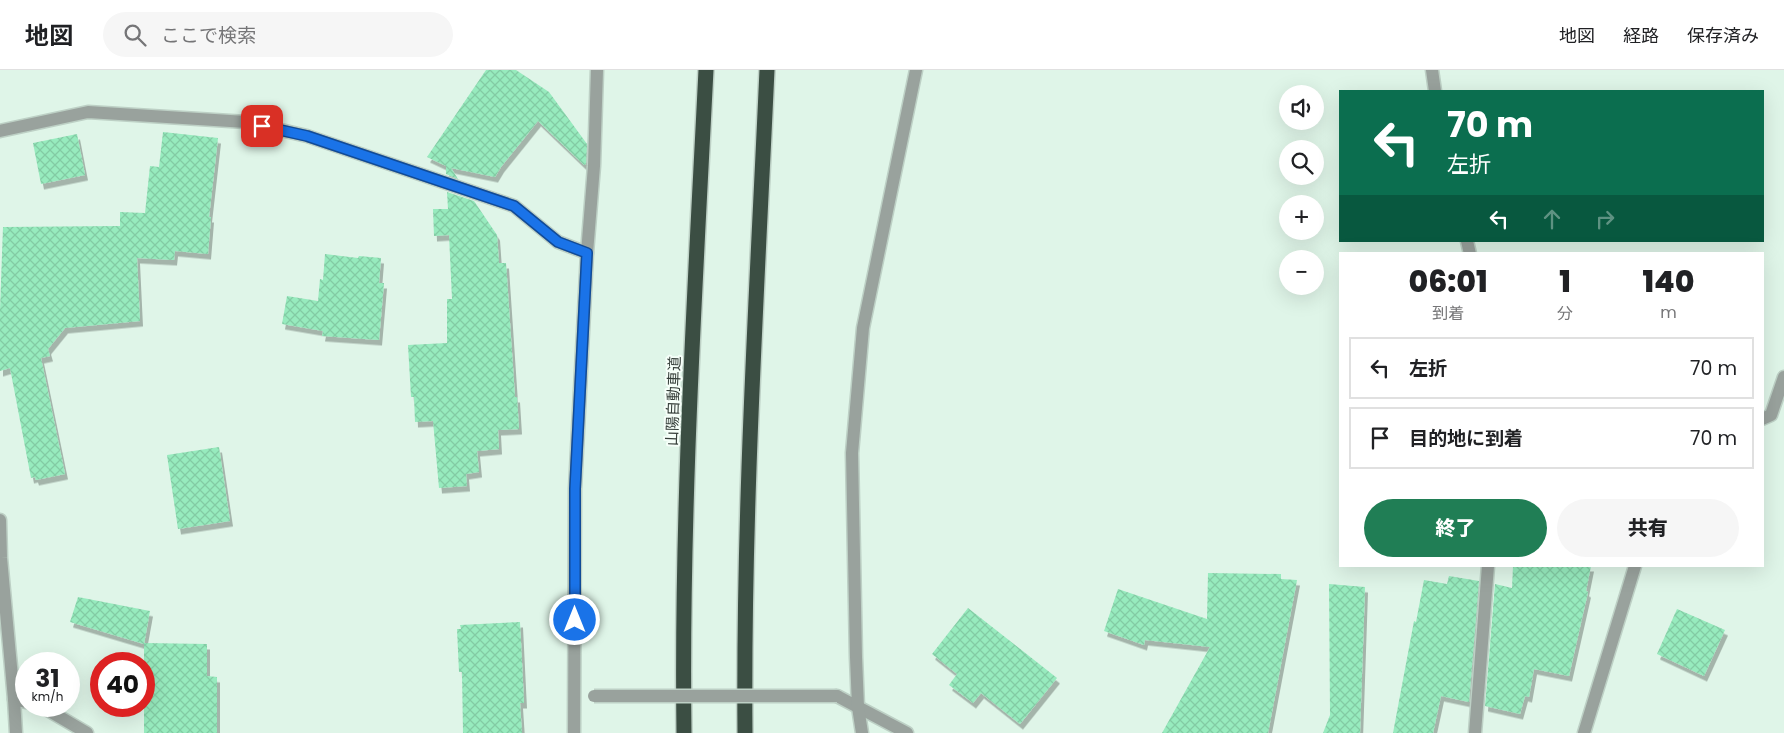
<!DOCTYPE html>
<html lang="ja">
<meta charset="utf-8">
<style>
:root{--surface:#fff;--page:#f6f6f6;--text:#202124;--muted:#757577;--line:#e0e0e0;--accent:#207e55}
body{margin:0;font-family:Poppins,"Noto Sans JP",sans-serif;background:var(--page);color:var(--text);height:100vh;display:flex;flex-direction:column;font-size:19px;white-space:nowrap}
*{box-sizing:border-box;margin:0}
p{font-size:16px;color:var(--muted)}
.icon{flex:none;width:28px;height:28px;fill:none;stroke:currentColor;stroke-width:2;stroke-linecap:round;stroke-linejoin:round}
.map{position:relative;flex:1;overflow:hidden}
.side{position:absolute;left:1339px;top:182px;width:425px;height:315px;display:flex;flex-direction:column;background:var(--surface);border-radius:0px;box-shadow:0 5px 20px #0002}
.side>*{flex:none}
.guide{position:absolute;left:1339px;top:20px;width:425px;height:152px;border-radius:0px;box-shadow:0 5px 20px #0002;background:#0b6e4f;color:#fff;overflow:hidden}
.controls{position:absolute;left:1279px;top:15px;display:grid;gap:10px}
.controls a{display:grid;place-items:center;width:45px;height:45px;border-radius:50%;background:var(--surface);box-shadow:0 5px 20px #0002;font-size:25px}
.speed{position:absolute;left:15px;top:582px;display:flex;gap:10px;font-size:25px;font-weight:700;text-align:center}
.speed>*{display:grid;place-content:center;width:65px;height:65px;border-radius:50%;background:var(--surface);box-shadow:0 5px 20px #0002;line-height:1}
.speed small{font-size:12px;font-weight:400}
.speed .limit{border:8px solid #d22;background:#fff;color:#111}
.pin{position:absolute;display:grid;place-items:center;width:42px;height:42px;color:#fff;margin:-21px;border-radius:10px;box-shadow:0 2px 8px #0006}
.me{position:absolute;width:55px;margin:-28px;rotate:0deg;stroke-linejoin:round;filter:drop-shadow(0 0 4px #0008)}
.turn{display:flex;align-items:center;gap:18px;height:105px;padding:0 25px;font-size:22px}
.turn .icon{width:65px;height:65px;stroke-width:2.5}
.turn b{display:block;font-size:35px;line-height:42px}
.lanes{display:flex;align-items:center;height:48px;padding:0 25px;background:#0003;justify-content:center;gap:25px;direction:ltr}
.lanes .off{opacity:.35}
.eta{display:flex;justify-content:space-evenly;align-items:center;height:85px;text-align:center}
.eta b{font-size:30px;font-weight:800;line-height:35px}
.cta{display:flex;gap:10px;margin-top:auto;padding:10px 25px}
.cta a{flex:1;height:58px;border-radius:30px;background:var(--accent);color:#fff;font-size:20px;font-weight:800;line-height:58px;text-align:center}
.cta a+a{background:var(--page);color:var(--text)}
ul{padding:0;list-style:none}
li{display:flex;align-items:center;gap:15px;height:62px;margin:0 10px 8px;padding:0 15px;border:2px solid var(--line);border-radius:0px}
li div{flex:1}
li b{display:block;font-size:19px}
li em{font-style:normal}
header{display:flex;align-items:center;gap:30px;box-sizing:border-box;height:70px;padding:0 25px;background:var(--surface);border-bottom:1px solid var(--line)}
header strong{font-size:24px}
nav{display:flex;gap:28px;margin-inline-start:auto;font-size:18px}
.search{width:350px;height:45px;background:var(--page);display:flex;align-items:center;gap:12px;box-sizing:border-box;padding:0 18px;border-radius:28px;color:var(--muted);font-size:19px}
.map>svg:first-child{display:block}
</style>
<header>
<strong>地図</strong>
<div class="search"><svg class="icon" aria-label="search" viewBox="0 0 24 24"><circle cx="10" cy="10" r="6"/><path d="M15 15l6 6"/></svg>ここで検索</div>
<nav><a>地図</a><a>経路</a><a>保存済み</a></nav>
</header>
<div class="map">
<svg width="1784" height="663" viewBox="0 0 1784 663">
<defs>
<pattern id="building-cross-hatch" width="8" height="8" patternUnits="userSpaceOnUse" patternTransform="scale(1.25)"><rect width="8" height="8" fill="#97ebbe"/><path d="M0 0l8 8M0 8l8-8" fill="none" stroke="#83cba4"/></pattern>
<filter id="shadow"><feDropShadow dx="3" dy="5.5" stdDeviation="0" flood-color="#0004"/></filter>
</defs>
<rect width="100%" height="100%" fill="#dff5e8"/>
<!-- building -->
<g fill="url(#building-cross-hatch)" filter="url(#shadow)">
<path d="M 486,0 L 516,0 L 549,22 L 587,74 L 586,94 L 584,95 L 538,51 L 501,97 L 495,107 L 451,98 L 458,109 L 446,104 L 446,96 L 427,87 Z"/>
<path d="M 163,62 L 218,68 L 209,147 L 211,147 L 208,184 L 175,181 L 174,190 L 137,188 L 140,251 L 65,258 L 48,279 L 50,286 L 41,288 L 65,404 L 36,410 L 35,407 L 31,408 L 10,298 L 0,301 L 0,240 L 3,157 L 120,156 L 120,142 L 145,143 L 150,96 L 159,97 Z"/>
<path d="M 77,64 L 85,105 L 41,114 L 33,73 Z"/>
<path d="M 447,122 L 474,131 L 497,165 L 499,193 L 506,193 L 515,327 L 517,327 L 519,359 L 498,360 L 499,379 L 477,381 L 479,402 L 466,404 L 467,416 L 439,418 L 433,351 L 415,352 L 414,327 L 411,327 L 408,275 L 447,273 L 447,229 L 452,229 L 449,165 L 434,166 L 433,139 L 448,139 Z"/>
<path d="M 325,184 L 358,188 L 359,186 L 381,188 L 379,213 L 384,213 L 379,270 L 322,266 L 323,261 L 282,254 L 287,226 L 318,231 L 320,209 L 323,210 Z"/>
<path d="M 219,377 L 230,451 L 178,459 L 167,385 Z"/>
<path d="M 1513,496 L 1591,496 L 1586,521 L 1588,522 L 1569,606 L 1534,599 L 1529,627 L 1525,626 L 1520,644 L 1485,636 L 1495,514 L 1512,518 Z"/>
<path d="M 1208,503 L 1281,504 L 1281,509 L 1297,510 L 1268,663 L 1162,663 L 1210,577 L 1145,570 L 1144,575 L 1104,561 L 1118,519 L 1207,549 Z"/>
<path d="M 1449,506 L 1479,511 L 1469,632 L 1441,626 L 1433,663 L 1393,663 L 1414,551 L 1416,552 L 1424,510 L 1447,514 Z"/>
<path d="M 1329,514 L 1365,517 L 1360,663 L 1323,663 L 1330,645 Z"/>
<path d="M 78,527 L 150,541 L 144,574 L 70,552 Z"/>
<path d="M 968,538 L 1057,608 L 1020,654 L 981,623 L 973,633 L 949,615 L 957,604 L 932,584 Z"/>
<path d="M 1677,539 L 1725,560 L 1704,606 L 1657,584 Z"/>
<path d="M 520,552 L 524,633 L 520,633 L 522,663 L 463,663 L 462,602 L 459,602 L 457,559 L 461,559 L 460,555 Z"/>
<path d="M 144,573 L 207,574 L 207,606 L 217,607 L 217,663 L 144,663 Z"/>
</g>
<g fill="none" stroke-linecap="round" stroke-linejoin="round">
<defs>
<g id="minor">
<path d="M 1432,0 L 1435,21"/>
<path d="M 0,61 L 88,42 L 246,52 L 307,66 L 514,136 L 558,172 L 587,183"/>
<path d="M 1467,171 L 1470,184"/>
<path d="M 1762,349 L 1771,345 L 1784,307"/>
<path d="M 0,450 L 1,488 L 14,629 L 26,632"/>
<path d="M 837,626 L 907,663"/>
<path d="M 14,629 L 16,663"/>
<path d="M 41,636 L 87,663"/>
<path d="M 574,663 L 575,419 L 587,183 L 594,96 L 597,0"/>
<path d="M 862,663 L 858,637 L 856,587 L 852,383 L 863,258 L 916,0"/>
<path d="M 1475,663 L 1488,496"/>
<path d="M 1584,663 L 1635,496"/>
</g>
<g id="highway">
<path d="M 684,663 C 681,442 695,221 706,0"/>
<path d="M 745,663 C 743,442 757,221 767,0"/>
</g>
</defs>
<!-- minor casing -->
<use href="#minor" stroke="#bdd0c5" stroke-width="15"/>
<!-- highway casing -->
<use href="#highway" stroke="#bdd0c5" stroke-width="18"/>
<!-- minor -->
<use href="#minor" stroke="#99a29d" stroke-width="12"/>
<!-- highway -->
<use href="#highway" stroke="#3b4e43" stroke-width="15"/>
<defs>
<path id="minor-bridge" d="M 594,626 L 837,626"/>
</defs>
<!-- minor-bridge casing -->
<use href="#minor-bridge" stroke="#bdd0c5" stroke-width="15" stroke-linecap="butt"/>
<!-- minor-bridge -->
<use href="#minor-bridge" stroke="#99a29d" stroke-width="12"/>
</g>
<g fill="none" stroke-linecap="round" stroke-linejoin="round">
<defs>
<path id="route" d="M 262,56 L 307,66 L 514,136 L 558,172 L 587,183 L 575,419 L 575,550"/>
</defs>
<!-- route casing -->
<use href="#route" stroke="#114b97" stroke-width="12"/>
<!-- route -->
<use href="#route" stroke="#1a73e8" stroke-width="9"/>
</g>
<g text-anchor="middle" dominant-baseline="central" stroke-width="4" stroke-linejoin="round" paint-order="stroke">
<!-- street labels -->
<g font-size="15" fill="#353e39" stroke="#f6fff9">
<text transform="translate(673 331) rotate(-88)">山陽自動車道</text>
</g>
</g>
</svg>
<div class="controls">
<a><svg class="icon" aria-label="sound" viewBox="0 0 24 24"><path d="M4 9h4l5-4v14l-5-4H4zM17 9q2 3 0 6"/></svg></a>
<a><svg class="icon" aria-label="search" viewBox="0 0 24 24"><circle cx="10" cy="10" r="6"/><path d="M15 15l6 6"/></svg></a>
<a>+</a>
<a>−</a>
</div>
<div class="speed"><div>31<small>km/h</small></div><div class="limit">40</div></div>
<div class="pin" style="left:262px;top:56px;background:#d93025"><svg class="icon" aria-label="arrive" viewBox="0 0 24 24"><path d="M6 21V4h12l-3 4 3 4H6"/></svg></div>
<svg class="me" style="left:575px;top:550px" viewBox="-20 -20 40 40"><circle r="17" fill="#1a73e8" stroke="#fff" stroke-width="3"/><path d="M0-11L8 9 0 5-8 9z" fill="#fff"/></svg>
<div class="guide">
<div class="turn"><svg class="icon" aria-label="left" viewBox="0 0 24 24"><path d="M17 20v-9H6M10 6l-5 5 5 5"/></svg><div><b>70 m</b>左折</div></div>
<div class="lanes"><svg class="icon" aria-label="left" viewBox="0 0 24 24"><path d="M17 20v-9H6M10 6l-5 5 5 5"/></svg><svg class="icon off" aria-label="ahead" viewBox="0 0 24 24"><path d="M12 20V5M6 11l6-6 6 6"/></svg><svg class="icon off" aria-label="right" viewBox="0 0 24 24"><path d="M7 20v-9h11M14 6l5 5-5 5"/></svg></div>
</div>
<section class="side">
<div class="eta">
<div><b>06:01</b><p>到着</p></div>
<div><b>1</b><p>分</p></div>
<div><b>140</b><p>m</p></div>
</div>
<ul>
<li><svg class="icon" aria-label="left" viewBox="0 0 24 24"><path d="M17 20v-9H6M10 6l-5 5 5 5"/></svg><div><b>左折</b></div><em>70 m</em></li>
<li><svg class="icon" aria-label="arrive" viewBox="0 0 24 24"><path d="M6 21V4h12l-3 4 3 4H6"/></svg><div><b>目的地に到着</b></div><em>70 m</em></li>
</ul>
<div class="cta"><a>終了</a><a>共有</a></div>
</section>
</div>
